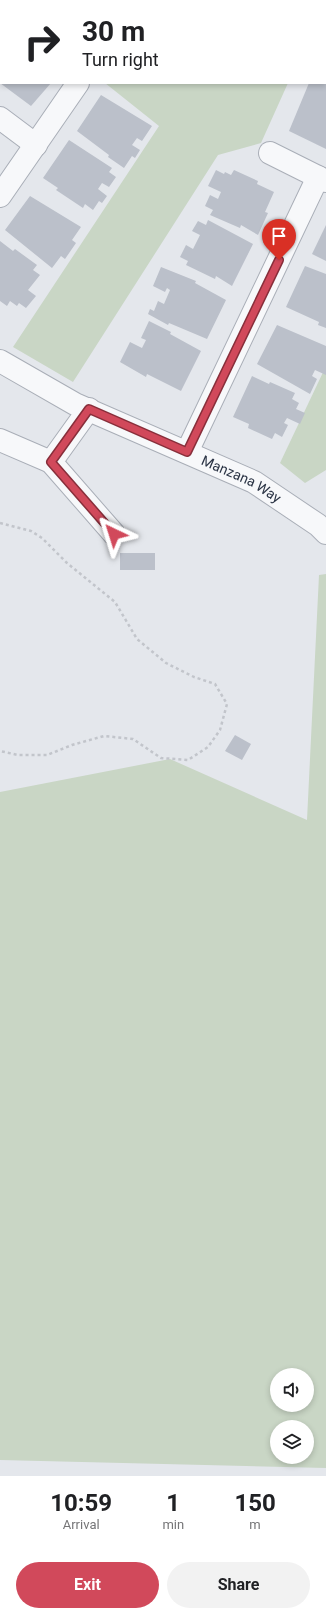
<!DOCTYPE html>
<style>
:root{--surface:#fff;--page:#f2f2f2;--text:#202124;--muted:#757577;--accent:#d1495b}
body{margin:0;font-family:Roboto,sans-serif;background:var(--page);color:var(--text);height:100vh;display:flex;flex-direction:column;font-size:15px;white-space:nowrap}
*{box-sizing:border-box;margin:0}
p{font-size:13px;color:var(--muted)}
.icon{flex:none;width:22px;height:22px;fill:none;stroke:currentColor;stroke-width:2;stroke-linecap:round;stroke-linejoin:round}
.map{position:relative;height:1476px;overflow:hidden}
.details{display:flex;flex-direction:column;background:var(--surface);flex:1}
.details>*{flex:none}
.hud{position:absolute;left:0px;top:0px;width:326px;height:84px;box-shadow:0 2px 6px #0003;background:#fff;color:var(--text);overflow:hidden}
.fabs{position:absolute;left:270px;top:1368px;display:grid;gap:8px}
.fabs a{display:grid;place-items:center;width:44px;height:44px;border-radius:50%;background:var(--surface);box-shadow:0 2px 6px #0003;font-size:20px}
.pin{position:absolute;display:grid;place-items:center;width:34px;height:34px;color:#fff;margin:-41px -17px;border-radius:50% 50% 50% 0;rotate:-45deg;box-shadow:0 0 4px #0007}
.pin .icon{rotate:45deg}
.me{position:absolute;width:44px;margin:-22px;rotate:319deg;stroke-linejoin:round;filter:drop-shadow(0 0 3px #0008)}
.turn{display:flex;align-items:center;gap:14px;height:84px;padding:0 16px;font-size:18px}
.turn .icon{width:52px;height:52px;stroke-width:2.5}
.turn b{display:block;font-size:28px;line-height:34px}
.eta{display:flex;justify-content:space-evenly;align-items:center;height:68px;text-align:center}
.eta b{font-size:24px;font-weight:700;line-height:28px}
.button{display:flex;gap:8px;margin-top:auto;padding:8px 16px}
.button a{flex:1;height:46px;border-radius:24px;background:var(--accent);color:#fff;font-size:16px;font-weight:700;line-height:46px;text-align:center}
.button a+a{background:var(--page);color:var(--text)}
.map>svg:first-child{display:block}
</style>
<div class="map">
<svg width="326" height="1476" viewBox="0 0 326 1476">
<rect width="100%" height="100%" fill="#e4e7ec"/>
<!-- green -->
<g fill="#c9d6c5" fill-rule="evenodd">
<path d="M 0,0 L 145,0 L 147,1 L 1,1 Z"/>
<path d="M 190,0 L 326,0 L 326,63 L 325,1 Z"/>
<path d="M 105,83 L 288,83 L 261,143 L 218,155 L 73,382 L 13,347 L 159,126 Z"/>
<path d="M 326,366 L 326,470 L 305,483 L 280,463 Z"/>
<path d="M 326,574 L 326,1468 L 0,1460 L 0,792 L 170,759 L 307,820 L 319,575 ZM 277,1375 L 307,1375 L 307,1405 L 277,1405 ZM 277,1427 L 307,1427 L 307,1457 L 277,1457 Z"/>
</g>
<!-- building -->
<g fill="#bbc0ca">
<path d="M 0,83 L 51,83 L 31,106 Z"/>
<path d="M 309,83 L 326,83 L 326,149 L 289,131 Z"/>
<path d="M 101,95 L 152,126 L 142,141 L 137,138 L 132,145 L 140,150 L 135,158 L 132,156 L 124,168 L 108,157 L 109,155 L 77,131 Z"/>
<path d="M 69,140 L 112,168 L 109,172 L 116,177 L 109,187 L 102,183 L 98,189 L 107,196 L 102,203 L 99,201 L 93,210 L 85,204 L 83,208 L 56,190 L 58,188 L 43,178 Z"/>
<path d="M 216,170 L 224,174 L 225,172 L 231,175 L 234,170 L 258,181 L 257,184 L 274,192 L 265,212 L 268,213 L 258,235 L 241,225 L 240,228 L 210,215 L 213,210 L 205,206 L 210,195 L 218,199 L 221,192 L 208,186 Z"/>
<path d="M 30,196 L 81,227 L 72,240 L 76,243 L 65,259 L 61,256 L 52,268 L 5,230 Z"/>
<path d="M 208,220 L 253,244 L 232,286 L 216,276 L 215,279 L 186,265 L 188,261 L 180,257 L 186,245 L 193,249 L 200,235 L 192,231 L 198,221 L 206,225 Z"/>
<path d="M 326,225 L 326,261 L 312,254 Z"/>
<path d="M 0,241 L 13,251 L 15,249 L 37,265 L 33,270 L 40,275 L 28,290 L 36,296 L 26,308 L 19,303 L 17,306 L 10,301 L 7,306 L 0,301 Z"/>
<path d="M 305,266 L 326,274 L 326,328 L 318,325 L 319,322 L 286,307 Z"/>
<path d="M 161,267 L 196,281 L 195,283 L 226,300 L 207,339 L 169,323 L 168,325 L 148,314 L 150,309 L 154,311 L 158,301 L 164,304 L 170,290 L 167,288 L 165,292 L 153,286 Z"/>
<path d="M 149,321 L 171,332 L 170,334 L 201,351 L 181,391 L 147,374 L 146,377 L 120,362 L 130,342 L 142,348 L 146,340 L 141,338 Z"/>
<path d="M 277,325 L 326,346 L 326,375 L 315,370 L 312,376 L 317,379 L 310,394 L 257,364 Z"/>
<path d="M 252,376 L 269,384 L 270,382 L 295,393 L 292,399 L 299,403 L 296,409 L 305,413 L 300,424 L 287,418 L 284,423 L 288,425 L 282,437 L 275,433 L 272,439 L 248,428 L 249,424 L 233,417 Z"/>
<rect x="120" y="553" width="35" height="17"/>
<path d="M 235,735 L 251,744 L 242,760 L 225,751 Z"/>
</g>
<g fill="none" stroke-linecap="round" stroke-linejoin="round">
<defs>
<g id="minor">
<path d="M 0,118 L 36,145"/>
<path d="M 270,153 L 326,181"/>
<path d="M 0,196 L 78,83"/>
<path id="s1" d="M 0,361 L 75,404 L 254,482 L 318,525 L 326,533"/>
<path d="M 0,440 L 51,462 L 114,534"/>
<path d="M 187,452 L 318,177"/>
<path d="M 51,462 L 89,409"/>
</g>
</defs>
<!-- minor casing -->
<use href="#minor" stroke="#a9aeb7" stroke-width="24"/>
<!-- path -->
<path stroke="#c2c5cb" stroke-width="2.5" stroke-dasharray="3 3" stroke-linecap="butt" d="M 0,523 L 31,531 L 42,538 L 67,563 L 115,602 L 137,639 L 166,663 L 194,677 L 215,684 L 227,704 L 220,730 L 208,747 L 188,760 L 161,758 L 133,739 L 104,736 L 72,745 L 47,755 L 18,755 L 0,751"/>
<!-- minor -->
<use href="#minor" stroke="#f7f8fa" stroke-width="22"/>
</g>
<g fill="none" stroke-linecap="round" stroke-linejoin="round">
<defs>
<path id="route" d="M 114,534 L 51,462 L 89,409 L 187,452 L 279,260"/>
</defs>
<!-- route casing -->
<use href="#route" stroke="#882f3b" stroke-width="10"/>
<!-- route -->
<use href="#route" stroke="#d1495b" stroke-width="7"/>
</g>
<g text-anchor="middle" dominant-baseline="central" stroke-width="3.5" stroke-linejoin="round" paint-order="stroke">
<!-- street labels -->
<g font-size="14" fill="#2b3445" stroke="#f4f6f9">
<text stroke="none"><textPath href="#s1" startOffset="269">Manzana Way</textPath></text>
</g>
</g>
</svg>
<div class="fabs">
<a><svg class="icon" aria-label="sound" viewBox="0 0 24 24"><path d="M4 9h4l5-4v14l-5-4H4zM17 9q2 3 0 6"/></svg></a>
<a><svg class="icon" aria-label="layers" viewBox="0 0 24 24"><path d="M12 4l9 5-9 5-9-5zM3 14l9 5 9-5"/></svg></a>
</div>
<div class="pin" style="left:279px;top:260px;background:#d93025"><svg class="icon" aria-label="arrive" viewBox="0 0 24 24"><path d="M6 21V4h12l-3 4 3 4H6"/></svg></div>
<svg class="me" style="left:114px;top:534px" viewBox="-20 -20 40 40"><path d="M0-17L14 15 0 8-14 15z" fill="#d1495b" stroke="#fff" stroke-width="4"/></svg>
<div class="hud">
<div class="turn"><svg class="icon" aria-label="right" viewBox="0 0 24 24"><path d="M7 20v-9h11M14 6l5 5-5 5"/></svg><div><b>30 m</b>Turn right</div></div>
</div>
</div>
<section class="details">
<div class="eta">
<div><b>10:59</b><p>Arrival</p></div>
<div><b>1</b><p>min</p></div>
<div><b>150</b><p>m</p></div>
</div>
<div class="button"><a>Exit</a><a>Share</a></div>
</section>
